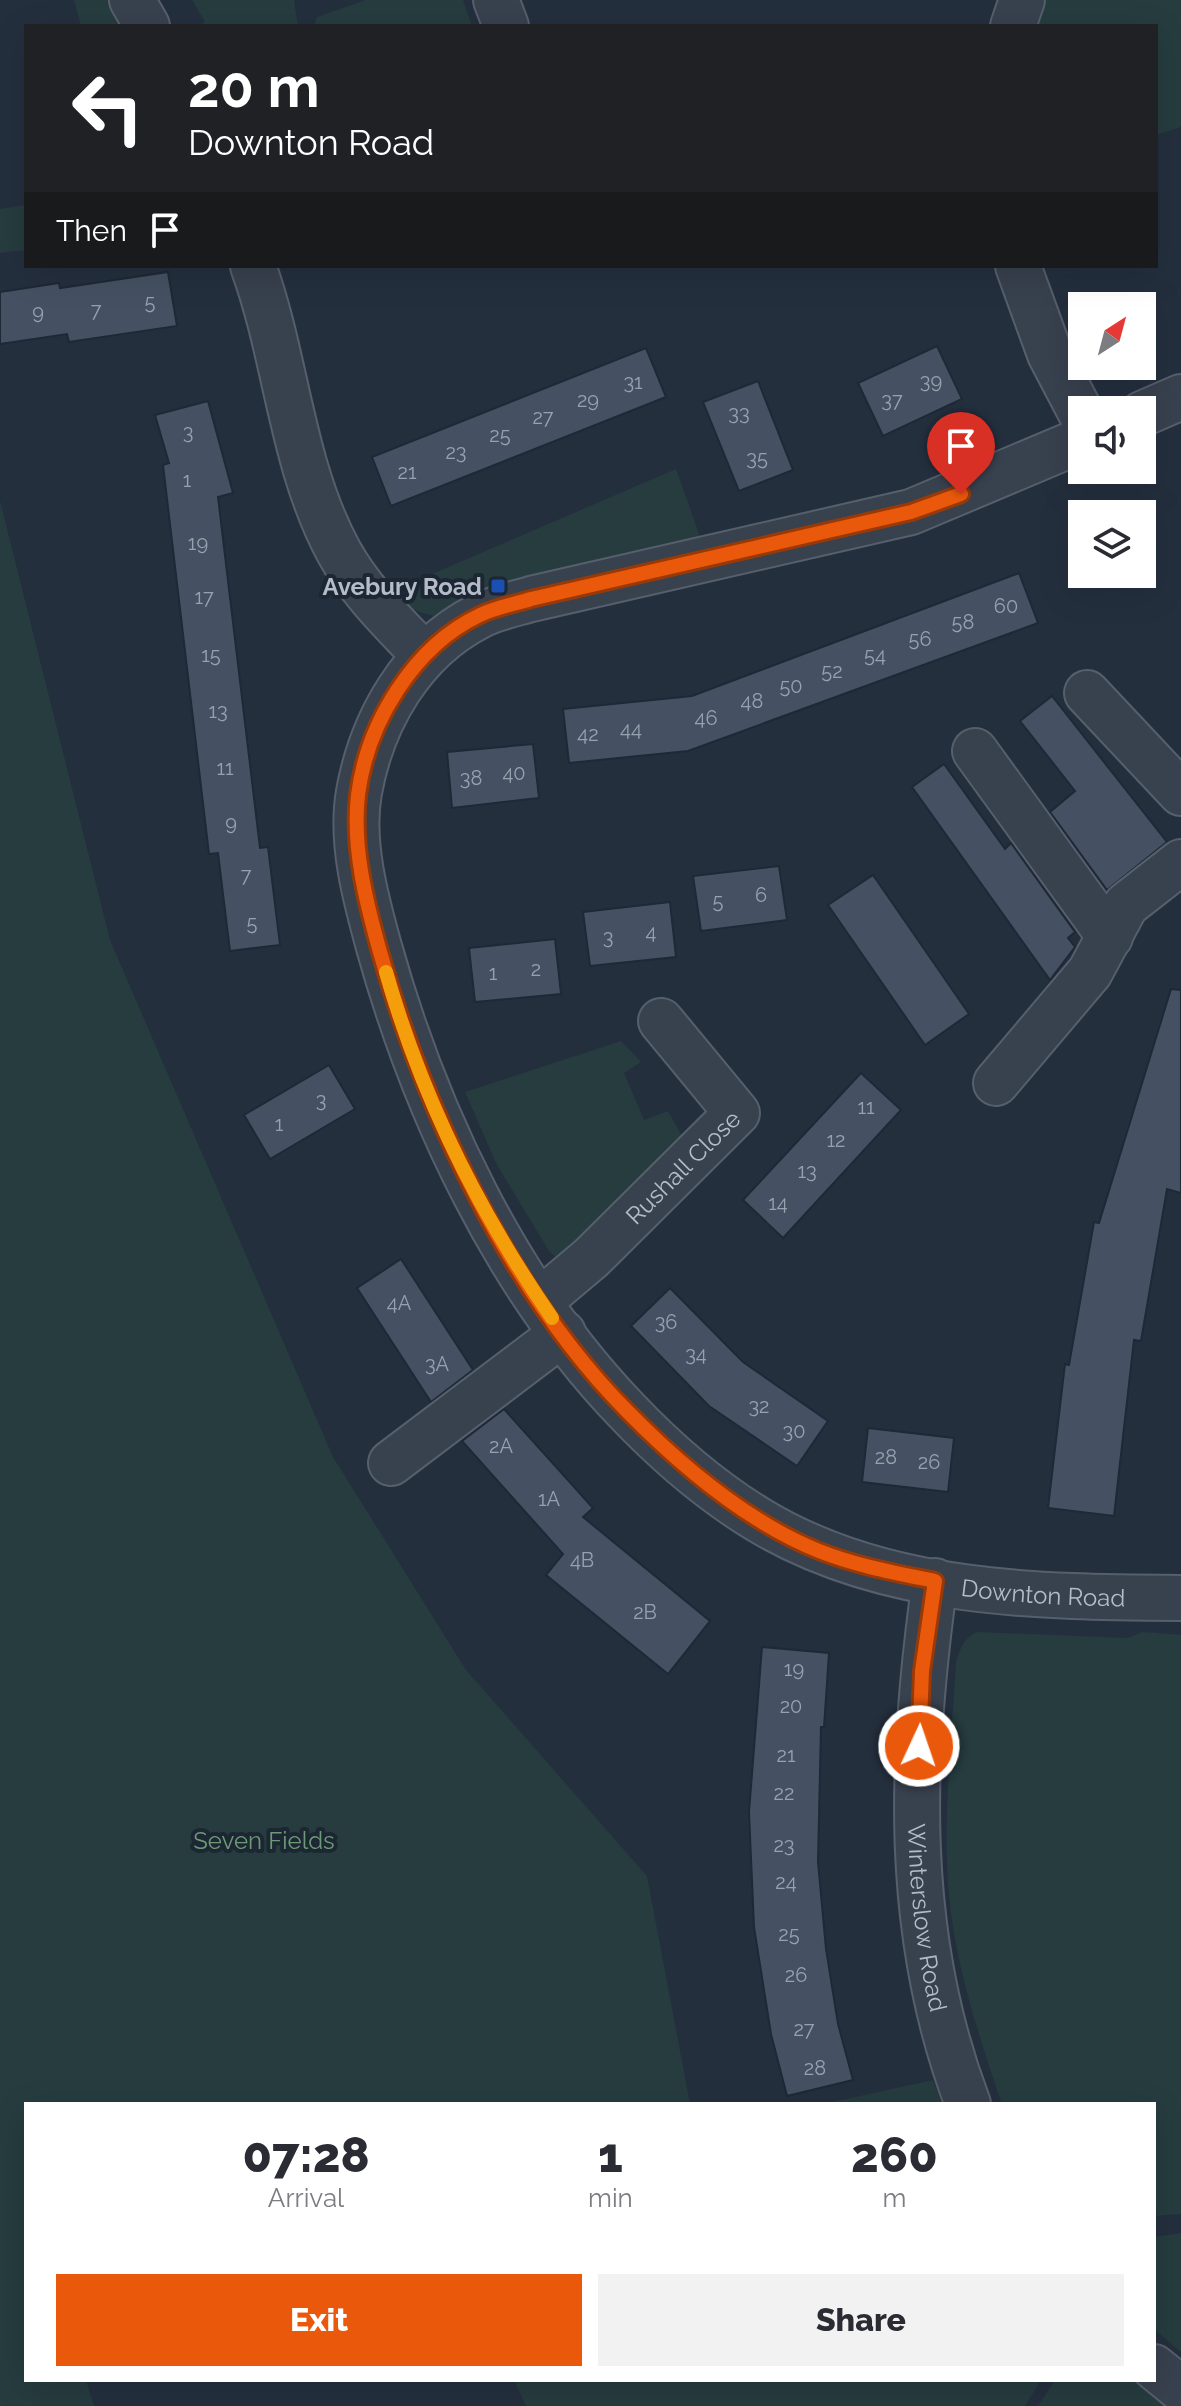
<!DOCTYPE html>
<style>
:root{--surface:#fff;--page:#f2f2f3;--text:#2b2b33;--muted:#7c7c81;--accent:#ea580c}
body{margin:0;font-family:Raleway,sans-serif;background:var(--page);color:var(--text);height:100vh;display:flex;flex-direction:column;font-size:30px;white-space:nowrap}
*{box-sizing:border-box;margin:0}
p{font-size:26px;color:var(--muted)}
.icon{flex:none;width:44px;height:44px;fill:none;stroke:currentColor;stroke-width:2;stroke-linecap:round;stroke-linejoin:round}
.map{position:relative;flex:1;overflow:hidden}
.side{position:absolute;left:24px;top:2102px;width:1132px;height:280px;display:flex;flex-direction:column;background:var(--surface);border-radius:0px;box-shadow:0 8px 32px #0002}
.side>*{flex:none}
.guide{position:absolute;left:24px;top:24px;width:1134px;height:244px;border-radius:0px;box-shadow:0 8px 32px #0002;background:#202124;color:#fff;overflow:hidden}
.needle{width:52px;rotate:36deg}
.fabs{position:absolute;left:1068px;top:292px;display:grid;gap:16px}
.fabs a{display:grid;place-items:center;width:88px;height:88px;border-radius:0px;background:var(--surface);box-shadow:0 8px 32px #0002;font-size:40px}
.pin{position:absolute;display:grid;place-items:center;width:68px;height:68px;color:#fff;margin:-82px -34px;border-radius:50% 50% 50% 0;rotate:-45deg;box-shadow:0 0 8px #0007}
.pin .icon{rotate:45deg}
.me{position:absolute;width:88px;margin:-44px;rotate:3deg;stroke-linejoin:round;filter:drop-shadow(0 0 6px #0008)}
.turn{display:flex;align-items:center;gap:28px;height:168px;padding:0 32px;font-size:36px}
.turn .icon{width:104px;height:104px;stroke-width:2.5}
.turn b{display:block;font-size:56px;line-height:68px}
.then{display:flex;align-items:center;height:76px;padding:0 32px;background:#0003;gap:16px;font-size:30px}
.eta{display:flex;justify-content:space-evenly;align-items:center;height:136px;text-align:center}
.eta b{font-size:48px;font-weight:800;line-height:56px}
.button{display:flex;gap:16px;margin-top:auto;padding:16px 32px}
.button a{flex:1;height:92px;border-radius:0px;background:var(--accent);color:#fff;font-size:32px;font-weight:800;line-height:92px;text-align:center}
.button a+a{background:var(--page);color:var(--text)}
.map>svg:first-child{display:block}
</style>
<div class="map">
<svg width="1181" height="2406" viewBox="0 0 1181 2406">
<rect width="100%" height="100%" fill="#242f3e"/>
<!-- green -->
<g fill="#263c3f">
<path d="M 74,0 L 110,0 L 125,26 L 81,26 Z"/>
<path d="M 192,0 L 294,0 L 298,26 L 199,26 L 205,22 Z"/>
<path d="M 366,0 L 463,0 L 472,26 L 314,26 L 317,17 Z"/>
<path d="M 1044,0 L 1181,0 L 1181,127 L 1156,135 L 1156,26 L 1035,26 Z"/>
<path d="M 26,205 L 26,250 L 0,253 L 0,209 Z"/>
<path d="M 676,469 L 703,545 L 490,587 L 440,617 C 420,614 404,607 390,592 Z"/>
<path d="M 0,501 L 110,940 L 333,1457 L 466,1670 L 647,1876 L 690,2104 L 26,2104 L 26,2380 L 86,2380 L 94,2406 L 0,2406 Z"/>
<path d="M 621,1041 L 641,1062 L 624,1073 L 644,1120 L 668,1111 L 682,1136 L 678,1150 L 559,1260 L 549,1251 L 497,1165 L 465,1092 Z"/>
<path d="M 977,1632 L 1128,1638 L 1142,1632 L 1181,1635 L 1181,2214 L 1154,2216 L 1154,2104 L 1002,2104 L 999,2096 C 974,2021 949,1944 947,1864 C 945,1797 952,1729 956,1662 C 960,1648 964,1638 977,1632 Z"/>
<path d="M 933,2080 L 942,2104 L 823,2104 Z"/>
<path d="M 1181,2233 L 1181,2352 L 1154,2329 L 1154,2237 Z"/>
<path d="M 514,2380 L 1041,2380 L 1025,2406 L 526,2406 Z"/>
<path d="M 1055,2380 L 1137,2380 L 1169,2406 L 1038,2406 Z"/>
</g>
<!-- building -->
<g fill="#455162" stroke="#1f2835" stroke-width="2">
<path d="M 168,272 L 177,326 L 69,342 L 67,334 L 0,344 L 0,292 L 59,283 L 60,288 Z"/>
<path d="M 937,346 L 962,399 L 883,436 L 858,383 Z"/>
<path d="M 646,348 L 666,397 L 391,506 L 372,457 Z"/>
<path d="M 758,381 L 793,470 L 739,491 L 703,402 Z"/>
<path d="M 208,401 L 233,493 L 218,497 L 260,848 L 268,847 L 280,945 L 230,951 L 218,853 L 209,854 L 163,465 L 169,463 L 155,415 Z"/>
<path d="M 1019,573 L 1038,623 L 688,751 L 569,763 L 563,709 L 692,696 Z"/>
<path d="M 1052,696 L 1167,842 L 1107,890 L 1050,812 L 1075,791 L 1020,721 Z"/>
<path d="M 533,744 L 539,798 L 452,808 L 447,752 Z"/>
<path d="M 944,764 L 1005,849 L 1011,843 L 1075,932 L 1068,938 L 1075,947 L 1050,980 L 912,787 Z"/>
<path d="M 779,866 L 787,920 L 701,931 L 693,876 Z"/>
<path d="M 873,875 L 969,1014 L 925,1045 L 828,905 Z"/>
<path d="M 670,902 L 676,957 L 590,966 L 583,912 Z"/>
<path d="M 555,939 L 561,994 L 475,1002 L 469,948 Z"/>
<path d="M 1171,989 L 1181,990 L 1181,1193 L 1167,1189 L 1141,1341 L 1134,1340 L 1114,1516 L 1048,1508 L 1065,1364 L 1069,1365 L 1094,1222 L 1099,1223 Z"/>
<path d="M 329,1065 L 355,1109 L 270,1159 L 244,1115 Z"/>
<path d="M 861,1073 L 901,1110 L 783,1238 L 743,1200 Z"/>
<path d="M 401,1259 L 473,1370 L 431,1402 L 357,1288 Z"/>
<path d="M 670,1288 L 743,1362 L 828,1421 L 797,1466 L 709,1406 L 631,1326 Z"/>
<path d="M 504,1409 L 593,1508 L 583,1517 L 710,1621 L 668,1674 L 546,1575 L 563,1554 L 462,1441 Z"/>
<path d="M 868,1428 L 954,1438 L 948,1492 L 862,1482 Z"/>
<path d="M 762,1647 L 829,1653 L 824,1727 L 821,1727 L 818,1862 L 826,1949 L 838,2024 L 853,2080 L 787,2096 L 771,2034 L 754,1927 L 749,1812 Z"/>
</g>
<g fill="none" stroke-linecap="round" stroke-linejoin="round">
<defs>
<g id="minor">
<path d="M 132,0 L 147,26"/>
<path d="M 496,0 L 506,26"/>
<path d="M 1013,26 L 1022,0"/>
<path d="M 253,266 C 287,359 291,464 339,552 C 361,592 393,622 424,655"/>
<path d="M 1018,266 L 1050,354 L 1082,415"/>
<path d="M 1142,414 L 1181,397"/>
<path id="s1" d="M 1082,440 L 911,512 L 531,599 C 514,604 494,608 479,616 C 412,650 372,720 359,792 C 350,842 366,900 379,947 C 425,1112 506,1285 626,1410 C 665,1451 711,1491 759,1520 C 885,1596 1039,1597 1181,1598"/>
<path d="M 1087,693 L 1181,793"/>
<path d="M 975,751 L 1110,937"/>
<path d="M 996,1083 L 1090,972 L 1126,905 L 1181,862"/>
<path id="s2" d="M 540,1301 L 591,1258 L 737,1113 L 661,1021"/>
<path d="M 391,1463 L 563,1333"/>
<path id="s3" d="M 935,1581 C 910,1759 903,1934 968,2104"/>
<path d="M 1154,2367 L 1181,2389"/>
</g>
</defs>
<!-- minor casing -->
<use href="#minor" stroke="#565f6c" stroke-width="48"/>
<!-- minor -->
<use href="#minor" stroke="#38414e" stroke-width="44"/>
</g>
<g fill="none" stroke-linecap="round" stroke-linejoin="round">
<defs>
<path id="route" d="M 919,1746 L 922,1671 L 935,1581 C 896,1573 857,1566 819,1551 C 747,1522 681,1466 627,1411 C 511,1294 424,1109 380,952 C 366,902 352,847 358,795 C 367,723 414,646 480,615 C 496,607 515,604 531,599 L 911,512 L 961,494"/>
</defs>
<!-- route casing -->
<use href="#route" stroke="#983908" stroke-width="20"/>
<!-- route -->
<use href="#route" stroke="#ea580c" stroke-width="14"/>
<!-- slow -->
<path stroke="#f59e0b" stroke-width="14" d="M 386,972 C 421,1096 479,1212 552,1318"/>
</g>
<!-- markers -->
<rect fill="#1a4fb4" stroke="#1d2633" stroke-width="3" x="490" y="578" width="16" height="16" rx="4"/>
<g text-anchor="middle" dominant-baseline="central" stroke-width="8" stroke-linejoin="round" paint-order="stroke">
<!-- number labels -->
<g font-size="20" fill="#98a1af">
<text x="150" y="302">5</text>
<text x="96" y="310">7</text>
<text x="38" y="312">9</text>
<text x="931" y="381">39</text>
<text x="633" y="382">31</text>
<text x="588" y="400">29</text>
<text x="892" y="400">37</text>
<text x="739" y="413">33</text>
<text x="543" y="417">27</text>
<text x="188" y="432">3</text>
<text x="500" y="435">25</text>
<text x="456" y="452">23</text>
<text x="757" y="458">35</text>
<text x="407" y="472">21</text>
<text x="187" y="480">1</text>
<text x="198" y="543">19</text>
<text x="204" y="597">17</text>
<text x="1006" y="606">60</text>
<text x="963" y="622">58</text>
<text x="920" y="639">56</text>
<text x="211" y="655">15</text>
<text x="875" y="655">54</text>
<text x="832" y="671">52</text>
<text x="791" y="686">50</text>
<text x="752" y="701">48</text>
<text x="218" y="711">13</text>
<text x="706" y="718">46</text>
<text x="631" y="729">44</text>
<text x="588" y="734">42</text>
<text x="225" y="768">11</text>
<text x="514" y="773">40</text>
<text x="471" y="778">38</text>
<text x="231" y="823">9</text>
<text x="246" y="875">7</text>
<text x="761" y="895">6</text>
<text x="718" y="901">5</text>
<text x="252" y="923">5</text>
<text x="651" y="932">4</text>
<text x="608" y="937">3</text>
<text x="536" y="969">2</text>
<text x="493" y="973">1</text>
<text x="321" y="1100">3</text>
<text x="866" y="1107">11</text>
<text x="279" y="1124">1</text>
<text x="836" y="1140">12</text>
<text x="807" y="1171">13</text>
<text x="778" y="1203">14</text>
<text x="399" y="1303">4A</text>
<text x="666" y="1322">36</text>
<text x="696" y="1354">34</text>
<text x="437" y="1364">3A</text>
<text x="759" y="1406">32</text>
<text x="794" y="1431">30</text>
<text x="501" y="1446">2A</text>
<text x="886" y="1457">28</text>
<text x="929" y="1462">26</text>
<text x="549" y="1499">1A</text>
<text x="582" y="1560">4B</text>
<text x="645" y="1612">2B</text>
<text x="794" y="1669">19</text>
<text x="791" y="1706">20</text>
<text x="786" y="1755">21</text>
<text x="784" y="1793">22</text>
<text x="784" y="1845">23</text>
<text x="786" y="1882">24</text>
<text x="789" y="1934">25</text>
<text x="796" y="1975">26</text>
<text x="804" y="2029">27</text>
<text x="815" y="2068">28</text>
</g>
<!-- poi labels -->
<g font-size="24" font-weight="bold" fill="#b4bcc9" stroke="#1d2633" text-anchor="end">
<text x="482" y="586">Avebury Road</text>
</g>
<!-- street labels -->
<g font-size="24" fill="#b4bcc9" stroke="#1d2633">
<text stroke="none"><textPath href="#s2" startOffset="196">Rushall Close</textPath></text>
<text stroke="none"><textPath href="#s1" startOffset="2008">Downton Road</textPath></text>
<text stroke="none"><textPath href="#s3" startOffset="338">Winterslow Road</textPath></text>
</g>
<!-- park labels -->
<g font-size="24" fill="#6b9a76" stroke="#1d2633">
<text x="264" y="1840">Seven Fields</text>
</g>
</g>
</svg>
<div class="fabs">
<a><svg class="needle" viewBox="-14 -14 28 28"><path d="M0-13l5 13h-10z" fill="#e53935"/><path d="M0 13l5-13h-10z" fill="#7c7c81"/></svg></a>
<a><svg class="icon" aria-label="sound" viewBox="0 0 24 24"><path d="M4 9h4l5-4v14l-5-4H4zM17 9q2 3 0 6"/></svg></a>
<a><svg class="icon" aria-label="layers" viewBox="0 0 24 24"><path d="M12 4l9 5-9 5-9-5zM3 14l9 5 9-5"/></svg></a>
</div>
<div class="pin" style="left:961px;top:494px;background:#d93025"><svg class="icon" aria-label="arrive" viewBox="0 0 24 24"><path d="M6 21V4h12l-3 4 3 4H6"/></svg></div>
<svg class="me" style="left:919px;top:1746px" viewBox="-20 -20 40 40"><circle r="17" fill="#ea580c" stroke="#fff" stroke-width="3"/><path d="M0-11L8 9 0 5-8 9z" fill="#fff"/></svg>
<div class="guide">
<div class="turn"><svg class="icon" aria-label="left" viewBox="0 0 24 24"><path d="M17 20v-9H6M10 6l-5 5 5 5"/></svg><div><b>20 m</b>Downton Road</div></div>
<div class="then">Then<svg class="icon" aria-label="arrive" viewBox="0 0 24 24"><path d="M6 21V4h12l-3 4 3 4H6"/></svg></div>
</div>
<section class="side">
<div class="eta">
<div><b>07:28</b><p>Arrival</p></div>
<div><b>1</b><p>min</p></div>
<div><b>260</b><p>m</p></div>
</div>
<div class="button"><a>Exit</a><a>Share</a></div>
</section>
</div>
